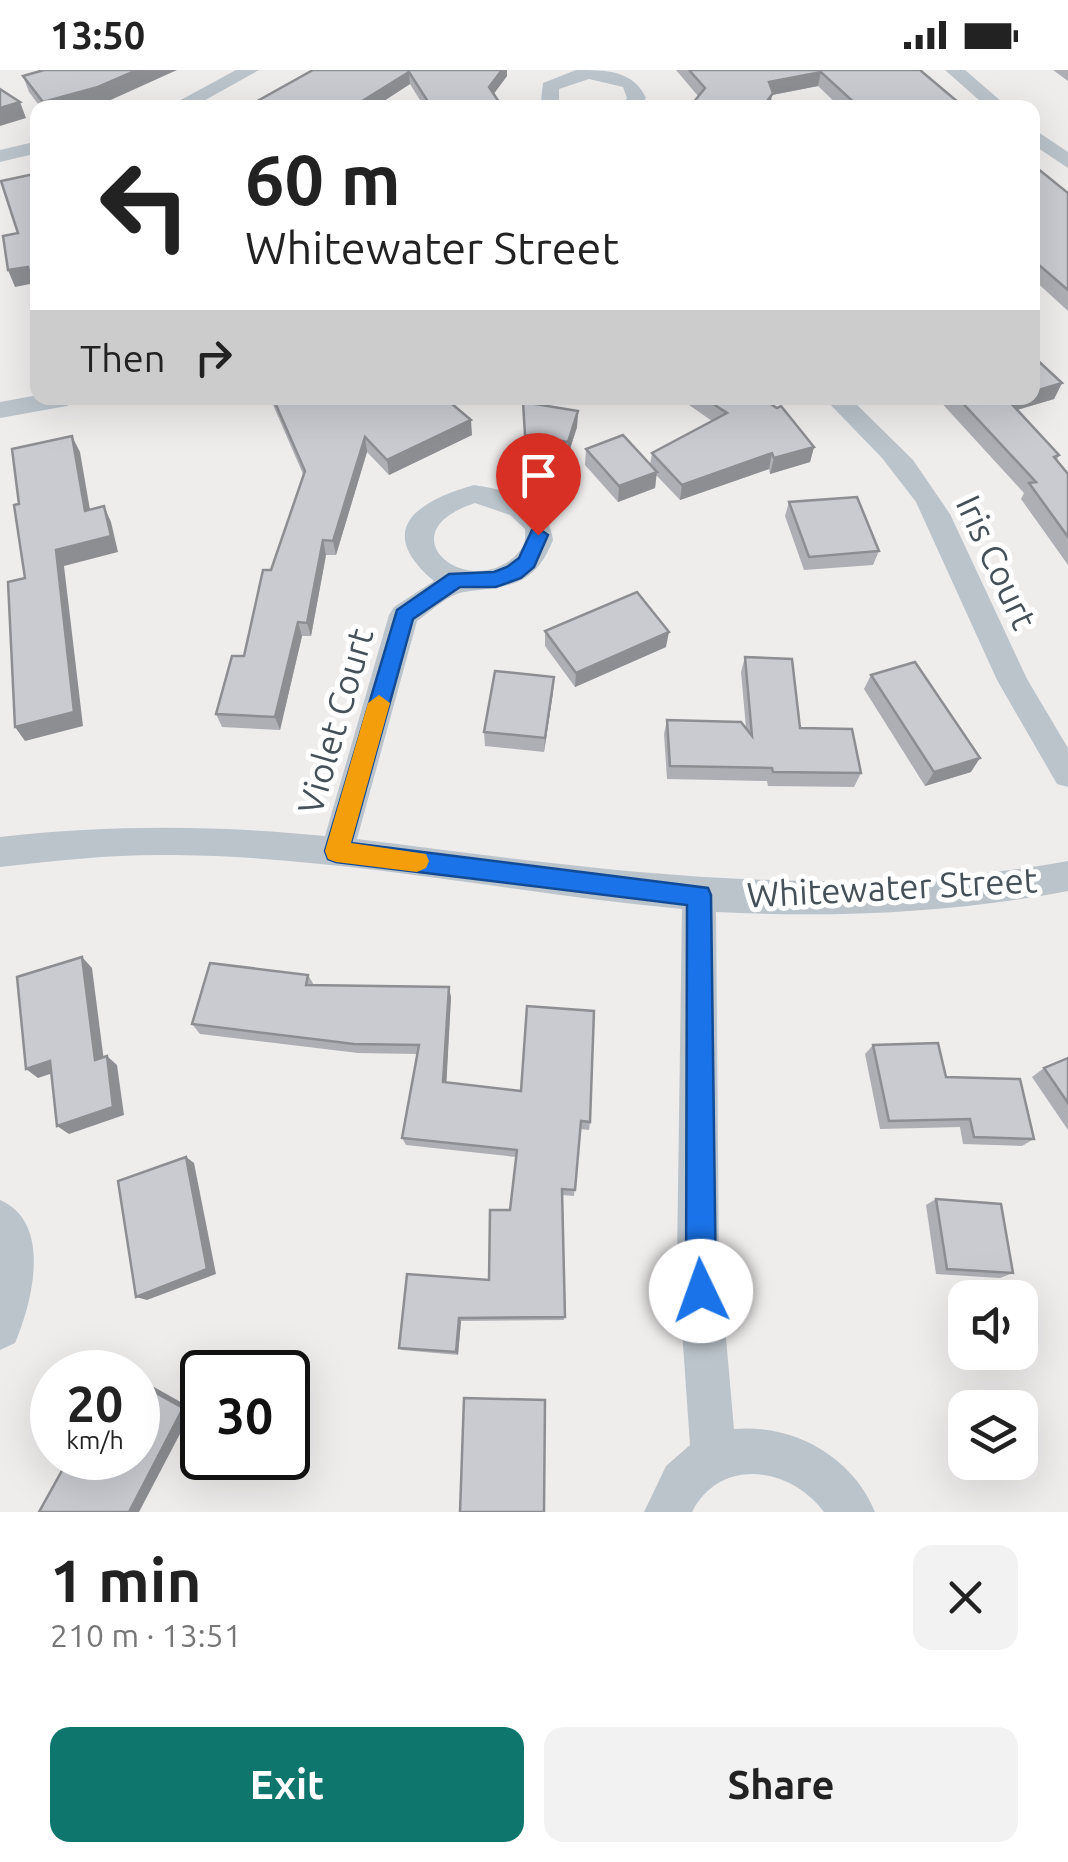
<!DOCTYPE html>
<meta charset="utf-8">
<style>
:root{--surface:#fff;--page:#f2f2f2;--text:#222;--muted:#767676;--accent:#0f766e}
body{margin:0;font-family:Ubuntu,sans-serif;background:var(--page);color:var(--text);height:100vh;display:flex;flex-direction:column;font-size:38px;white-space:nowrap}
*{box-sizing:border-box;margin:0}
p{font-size:32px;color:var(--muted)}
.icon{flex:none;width:55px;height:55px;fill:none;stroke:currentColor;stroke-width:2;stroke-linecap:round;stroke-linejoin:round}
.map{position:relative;height:1442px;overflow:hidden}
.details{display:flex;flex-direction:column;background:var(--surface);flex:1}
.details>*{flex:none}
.hud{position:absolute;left:30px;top:30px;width:1010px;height:305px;border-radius:20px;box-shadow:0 10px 40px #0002;background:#fff;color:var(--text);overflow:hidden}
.tools{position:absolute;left:948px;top:1210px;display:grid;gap:20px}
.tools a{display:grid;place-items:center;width:90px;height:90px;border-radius:20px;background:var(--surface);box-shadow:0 10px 40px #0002;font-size:50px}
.speed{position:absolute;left:30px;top:1280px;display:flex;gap:20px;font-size:50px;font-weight:700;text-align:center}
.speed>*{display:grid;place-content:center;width:130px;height:130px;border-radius:50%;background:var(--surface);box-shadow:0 10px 40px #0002;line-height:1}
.speed small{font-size:25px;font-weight:400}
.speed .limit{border:5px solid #111;border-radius:15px;background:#fff;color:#111}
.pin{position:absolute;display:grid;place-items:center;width:85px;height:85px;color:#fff;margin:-102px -42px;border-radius:50% 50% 50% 0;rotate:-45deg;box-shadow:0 0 10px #0007}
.pin .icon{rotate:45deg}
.me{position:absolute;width:110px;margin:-55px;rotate:357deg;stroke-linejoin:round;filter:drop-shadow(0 0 8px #0008)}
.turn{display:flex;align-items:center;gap:35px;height:210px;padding:0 50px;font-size:45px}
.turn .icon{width:130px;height:130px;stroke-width:2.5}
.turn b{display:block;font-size:70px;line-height:85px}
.then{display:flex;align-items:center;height:95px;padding:0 50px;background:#0003;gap:20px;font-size:38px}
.round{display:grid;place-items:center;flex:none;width:105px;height:105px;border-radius:20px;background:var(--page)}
.head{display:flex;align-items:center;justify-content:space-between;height:170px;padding:0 50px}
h1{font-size:60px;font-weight:700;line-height:75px}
.button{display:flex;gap:20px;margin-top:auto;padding:20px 50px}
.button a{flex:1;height:115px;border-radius:20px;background:var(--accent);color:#fff;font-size:40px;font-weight:700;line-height:115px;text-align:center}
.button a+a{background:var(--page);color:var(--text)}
.status{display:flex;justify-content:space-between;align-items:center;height:70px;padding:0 50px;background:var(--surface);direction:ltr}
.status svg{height:28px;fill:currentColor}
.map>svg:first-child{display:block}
</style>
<div class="status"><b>13:50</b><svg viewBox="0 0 49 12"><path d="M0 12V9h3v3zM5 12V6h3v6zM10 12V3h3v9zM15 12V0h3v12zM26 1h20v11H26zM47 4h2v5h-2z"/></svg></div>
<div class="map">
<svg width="1068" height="1442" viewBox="0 0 1068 1442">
<rect width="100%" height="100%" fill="#efecec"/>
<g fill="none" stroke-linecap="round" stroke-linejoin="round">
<!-- minor -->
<g fill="#bbc4cb" fill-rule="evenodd">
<path d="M 236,0 L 259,0 L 191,38 L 166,38 Z"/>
<path d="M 576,0 C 606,0 633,0 646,28 L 639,38 L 620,38 L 627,28 L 623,17 L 589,9 L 559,19 L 559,30 L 566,38 L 546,38 L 541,31 L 543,13 Z"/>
<path d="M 945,0 L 965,0 L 1009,38 L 988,38 Z"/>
<path d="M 1032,58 L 1068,82 L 1068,98 L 1032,74 Z"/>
<path d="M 38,71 L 38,83 L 0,92 L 0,80 Z"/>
<path d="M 38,325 L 79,328 L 67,336 L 0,348 L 0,332 Z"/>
<path d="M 824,328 L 850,328 L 913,390 L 950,444 L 1027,609 L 1068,678 L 1068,717 L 1057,714 L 997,610 L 916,432 L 882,388 Z"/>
<path d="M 474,415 C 508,420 548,431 553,470 C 534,518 508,516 464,522 C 449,524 430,542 417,551 L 357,769 C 595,799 829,834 1068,791 L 1068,821 C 952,843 835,848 716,842 L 719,1188 L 734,1359 C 793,1354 852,1386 875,1442 L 824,1442 C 790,1396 720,1387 692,1442 L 644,1442 L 666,1396 L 690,1375 L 677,1188 L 682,839 C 513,823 344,787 175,785 C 116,784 58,790 0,797 L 0,767 C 109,755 215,755 325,766 L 389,545 L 394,537 L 434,511 C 373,459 418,431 474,415 ZM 475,433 L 510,445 L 525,459 C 526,472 524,478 514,487 C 466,530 384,463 475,433 Z"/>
<path d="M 0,1130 C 53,1153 32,1233 15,1273 L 0,1280 Z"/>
</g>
</g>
<!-- wall -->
<g fill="#adafb4">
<path d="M 313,0 L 507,0 L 507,6 L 494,23 L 503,38 L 425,38 L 410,14 L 373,38 L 253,38 L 252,34 Z"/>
<path d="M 676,0 L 920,0 L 965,38 L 841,38 L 818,16 L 772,25 L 698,26 Z"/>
<path d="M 1053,0 L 1068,0 L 1068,11 Z"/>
<path d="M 23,6 L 104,33 L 88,38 L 41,38 L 29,22 Z"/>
<path d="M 1032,94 L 1068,123 L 1068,241 L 1032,208 Z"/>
<path d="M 1062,313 L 1054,329 L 1017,340 L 1059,385 L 1057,390 L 1068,404 L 1068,495 L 1021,429 L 1024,423 L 937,328 L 1032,328 Z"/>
<path d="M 270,328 L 445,328 L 472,365 L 389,405 L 367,382 L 336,485 L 326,485 L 311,566 L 302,566 L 280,660 L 222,657 L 216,644 L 244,586 L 303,404 Z"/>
<path d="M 679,328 L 761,328 L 814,377 L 810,392 L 770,404 L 769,399 L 680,430 L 656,405 L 655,418 L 618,432 L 585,395 L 586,379 L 650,395 L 652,383 L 712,351 Z"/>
<path d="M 523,332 L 578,341 L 577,357 L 567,388 L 526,381 Z"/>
<path d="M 789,432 L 879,481 L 873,495 L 804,500 L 785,446 Z"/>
<path d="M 545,561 L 666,577 L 575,617 L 545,576 Z"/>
<path d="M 745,587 L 800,658 L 861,703 L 854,717 L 768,716 L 767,711 L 667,709 L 664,664 L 667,650 L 746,658 L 741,602 Z"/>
<path d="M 871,605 L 971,702 L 925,716 L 864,619 Z"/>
<path d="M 554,607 L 553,622 L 544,682 L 485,676 L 484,662 Z"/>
<path d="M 308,905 L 314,915 L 451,927 L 446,1013 L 590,1052 L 589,1060 L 580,1059 L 574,1126 L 562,1125 L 564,1250 L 461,1251 L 458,1285 L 402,1280 L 399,1278 L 489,1210 L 510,1140 L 516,1087 L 406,1075 L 402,1068 L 417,984 L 358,983 L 200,964 L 192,954 Z"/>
<path d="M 873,975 L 946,1007 L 1034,1069 L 1022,1076 L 963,1074 L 960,1057 L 880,1059 L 865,984 Z"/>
<path d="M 1068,988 L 1068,1060 L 1032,1007 L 1044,998 Z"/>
<path d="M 936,1129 L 1013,1203 L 1000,1208 L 936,1204 L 926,1135 Z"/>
</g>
<!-- shaded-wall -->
<g fill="#8d8e92">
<path d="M 137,0 L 177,0 L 104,33 L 88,38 L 45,38 L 43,32 Z"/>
<path d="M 502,0 L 507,0 L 507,6 L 490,29 L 489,17 Z"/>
<path d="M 409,2 L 410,14 L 373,38 L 351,38 Z"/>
<path d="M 821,2 L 818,16 L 772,25 L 770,38 L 762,38 L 769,12 Z"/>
<path d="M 20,32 L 26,48 L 0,56 L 0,38 Z"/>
<path d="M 28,197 L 38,199 L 38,217 L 35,213 L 15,217 L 8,200 Z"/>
<path d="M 1062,313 L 1054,329 L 1000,345 L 1007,329 L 1013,328 L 1032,328 L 1032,322 Z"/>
<path d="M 578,341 L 577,357 L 567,388 L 568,372 Z"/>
<path d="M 471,350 L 472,365 L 389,405 L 387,390 Z"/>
<path d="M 72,366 L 80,382 L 93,457 L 85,441 Z"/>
<path d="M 365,367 L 367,382 L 336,485 L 333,471 Z"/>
<path d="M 814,377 L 810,392 L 770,404 L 774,388 Z"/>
<path d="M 772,383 L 769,399 L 680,430 L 682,415 Z"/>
<path d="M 657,402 L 655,418 L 618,432 L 619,416 Z"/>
<path d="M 104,436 L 111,452 L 118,482 L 64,496 L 83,656 L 25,671 L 15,657 L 56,480 Z"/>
<path d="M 323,470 L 326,485 L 311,566 L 307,553 Z"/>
<path d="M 298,552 L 302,566 L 280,660 L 275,647 Z"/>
<path d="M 669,562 L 666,577 L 575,617 L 576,603 Z"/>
<path d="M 554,607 L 553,622 L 544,682 L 545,668 Z"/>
<path d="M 980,688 L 971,702 L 925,716 L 934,702 Z"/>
<path d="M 82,887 L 92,898 L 105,999 L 95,990 Z"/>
<path d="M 449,917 L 451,927 L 446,1021 L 443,1012 Z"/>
<path d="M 107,986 L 117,995 L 124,1045 L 69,1064 L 57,1056 Z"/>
<path d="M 50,991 L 62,1000 L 38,1008 L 26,999 Z"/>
<path d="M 186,1087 L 194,1093 L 216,1204 L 147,1230 L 136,1227 Z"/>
<path d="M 459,1248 L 461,1251 L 458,1285 L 456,1282 Z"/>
<path d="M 138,1308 L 193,1339 L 139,1442 L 129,1442 Z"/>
</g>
<!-- building -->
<g fill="#c9cbd1" stroke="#8d8e92" stroke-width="2.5">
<path d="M 44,0 L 137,0 L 98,17 L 43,32 L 23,6 Z"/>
<path d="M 313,0 L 502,0 L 489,17 L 503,38 L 432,38 L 409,2 L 351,38 L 261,38 L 252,34 Z"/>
<path d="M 689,0 L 920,0 L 965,38 L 860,38 L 821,2 L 769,12 L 773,23 L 762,38 L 689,38 L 705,18 Z"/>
<path d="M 0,19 L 20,32 L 0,38 Z"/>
<path d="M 1032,94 L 1068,123 L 1068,220 L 1032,189 Z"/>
<path d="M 34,104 L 38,126 L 38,199 L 29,201 L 28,197 L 8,200 L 3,166 L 18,163 L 1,111 Z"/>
<path d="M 1032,286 L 1033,286 L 1062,313 L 1032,322 Z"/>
<path d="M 273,328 L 445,328 L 471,350 L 387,390 L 365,367 L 333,471 L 323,470 L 307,553 L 298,552 L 275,647 L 216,644 L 232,586 L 244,586 L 263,500 L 271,500 L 305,401 Z"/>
<path d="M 704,328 L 761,328 L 777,338 L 781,336 L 814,377 L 774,388 L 772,383 L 682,415 L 652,383 L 727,343 Z"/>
<path d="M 958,328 L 1013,328 L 1007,329 L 1059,385 L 1054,387 L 1068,404 L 1068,467 L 1029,413 L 1036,412 Z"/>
<path d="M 523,332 L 578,341 L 568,372 L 525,365 Z"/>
<path d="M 623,365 L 657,402 L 619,416 L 586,379 Z"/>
<path d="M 72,366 L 85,441 L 104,436 L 111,466 L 56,480 L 74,642 L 15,657 L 8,512 L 25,508 L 14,435 L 19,434 L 12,379 Z"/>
<path d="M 857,427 L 879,481 L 809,487 L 789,432 Z"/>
<path d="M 637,522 L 669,562 L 576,603 L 545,561 Z"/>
<path d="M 745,587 L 792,589 L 800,658 L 852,659 L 861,703 L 773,702 L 772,698 L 670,696 L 667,650 L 741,652 L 752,666 Z"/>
<path d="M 915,592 L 980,688 L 934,702 L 871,605 Z"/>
<path d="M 495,601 L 554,607 L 545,668 L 484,662 Z"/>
<path d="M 82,887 L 95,990 L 107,986 L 113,1037 L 57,1056 L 50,991 L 26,999 L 17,907 Z"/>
<path d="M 210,893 L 308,905 L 306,915 L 449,917 L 443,1012 L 521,1021 L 527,936 L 594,941 L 590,1052 L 581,1051 L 575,1120 L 562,1119 L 565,1247 L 459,1248 L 456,1282 L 399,1278 L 407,1204 L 489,1210 L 490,1140 L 510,1140 L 517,1080 L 402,1068 L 419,975 L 354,974 L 192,954 Z"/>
<path d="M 938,973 L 946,1007 L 1020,1009 L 1034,1069 L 974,1067 L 970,1049 L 889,1051 L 873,975 Z"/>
<path d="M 1068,988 L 1068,1033 L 1044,998 Z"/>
<path d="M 186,1087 L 207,1199 L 136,1227 L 118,1111 Z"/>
<path d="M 936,1129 L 1001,1134 L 1013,1203 L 947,1199 Z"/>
<path d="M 138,1313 L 183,1338 L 129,1442 L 39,1442 L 69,1388 L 138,1388 Z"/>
<path d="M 464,1328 L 545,1330 L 544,1442 L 460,1442 Z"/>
</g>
<!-- route -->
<path fill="#1a73e8" stroke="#114b97" stroke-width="2.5" d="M 538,458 L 548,465 L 534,497 L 521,508 L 496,517 L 460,517 L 413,549 L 351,773 L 708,818 L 711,825 L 716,1221 L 711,1231 L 701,1236 L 690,1231 L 686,1221 L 687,835 L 336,792 L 328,789 L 325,781 L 397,540 L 449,504 L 494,502 L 507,497 L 519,488 L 532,460 Z"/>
<!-- slow -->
<path fill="#f59e0b" d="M 379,625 L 390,633 L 351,773 L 426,784 L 429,791 L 426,798 L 417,802 L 336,792 L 328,789 L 325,781 L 368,633 Z"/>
<g text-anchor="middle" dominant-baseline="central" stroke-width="10" stroke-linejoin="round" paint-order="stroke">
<!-- street labels -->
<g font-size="35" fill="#455058" stroke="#fff">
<text transform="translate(997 492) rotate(65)">Iris Court</text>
<text transform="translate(335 651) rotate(-74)">Violet Court</text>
<text transform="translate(892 817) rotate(-3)">Whitewater Street</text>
</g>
</g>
</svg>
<div class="tools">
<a><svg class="icon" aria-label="sound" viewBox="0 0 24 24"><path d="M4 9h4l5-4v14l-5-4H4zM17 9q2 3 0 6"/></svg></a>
<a><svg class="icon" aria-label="layers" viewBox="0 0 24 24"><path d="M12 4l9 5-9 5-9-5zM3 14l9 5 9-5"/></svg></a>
</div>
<div class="speed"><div>20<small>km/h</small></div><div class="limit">30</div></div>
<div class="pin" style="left:538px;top:465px;background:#d93025"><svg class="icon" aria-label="arrive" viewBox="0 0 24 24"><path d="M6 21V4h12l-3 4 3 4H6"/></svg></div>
<svg class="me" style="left:701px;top:1221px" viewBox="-20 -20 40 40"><circle r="19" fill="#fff"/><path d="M0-13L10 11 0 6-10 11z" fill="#1a73e8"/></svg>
<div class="hud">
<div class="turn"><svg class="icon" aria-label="left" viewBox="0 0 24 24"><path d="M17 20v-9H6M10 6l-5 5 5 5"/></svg><div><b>60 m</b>Whitewater Street</div></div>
<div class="then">Then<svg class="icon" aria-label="right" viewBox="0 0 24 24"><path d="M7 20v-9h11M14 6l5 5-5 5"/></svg></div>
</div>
</div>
<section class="details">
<div class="head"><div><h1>1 min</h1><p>210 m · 13:51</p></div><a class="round"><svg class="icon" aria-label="close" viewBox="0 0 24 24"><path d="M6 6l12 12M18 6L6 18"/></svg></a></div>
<div class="button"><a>Exit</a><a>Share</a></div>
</section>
